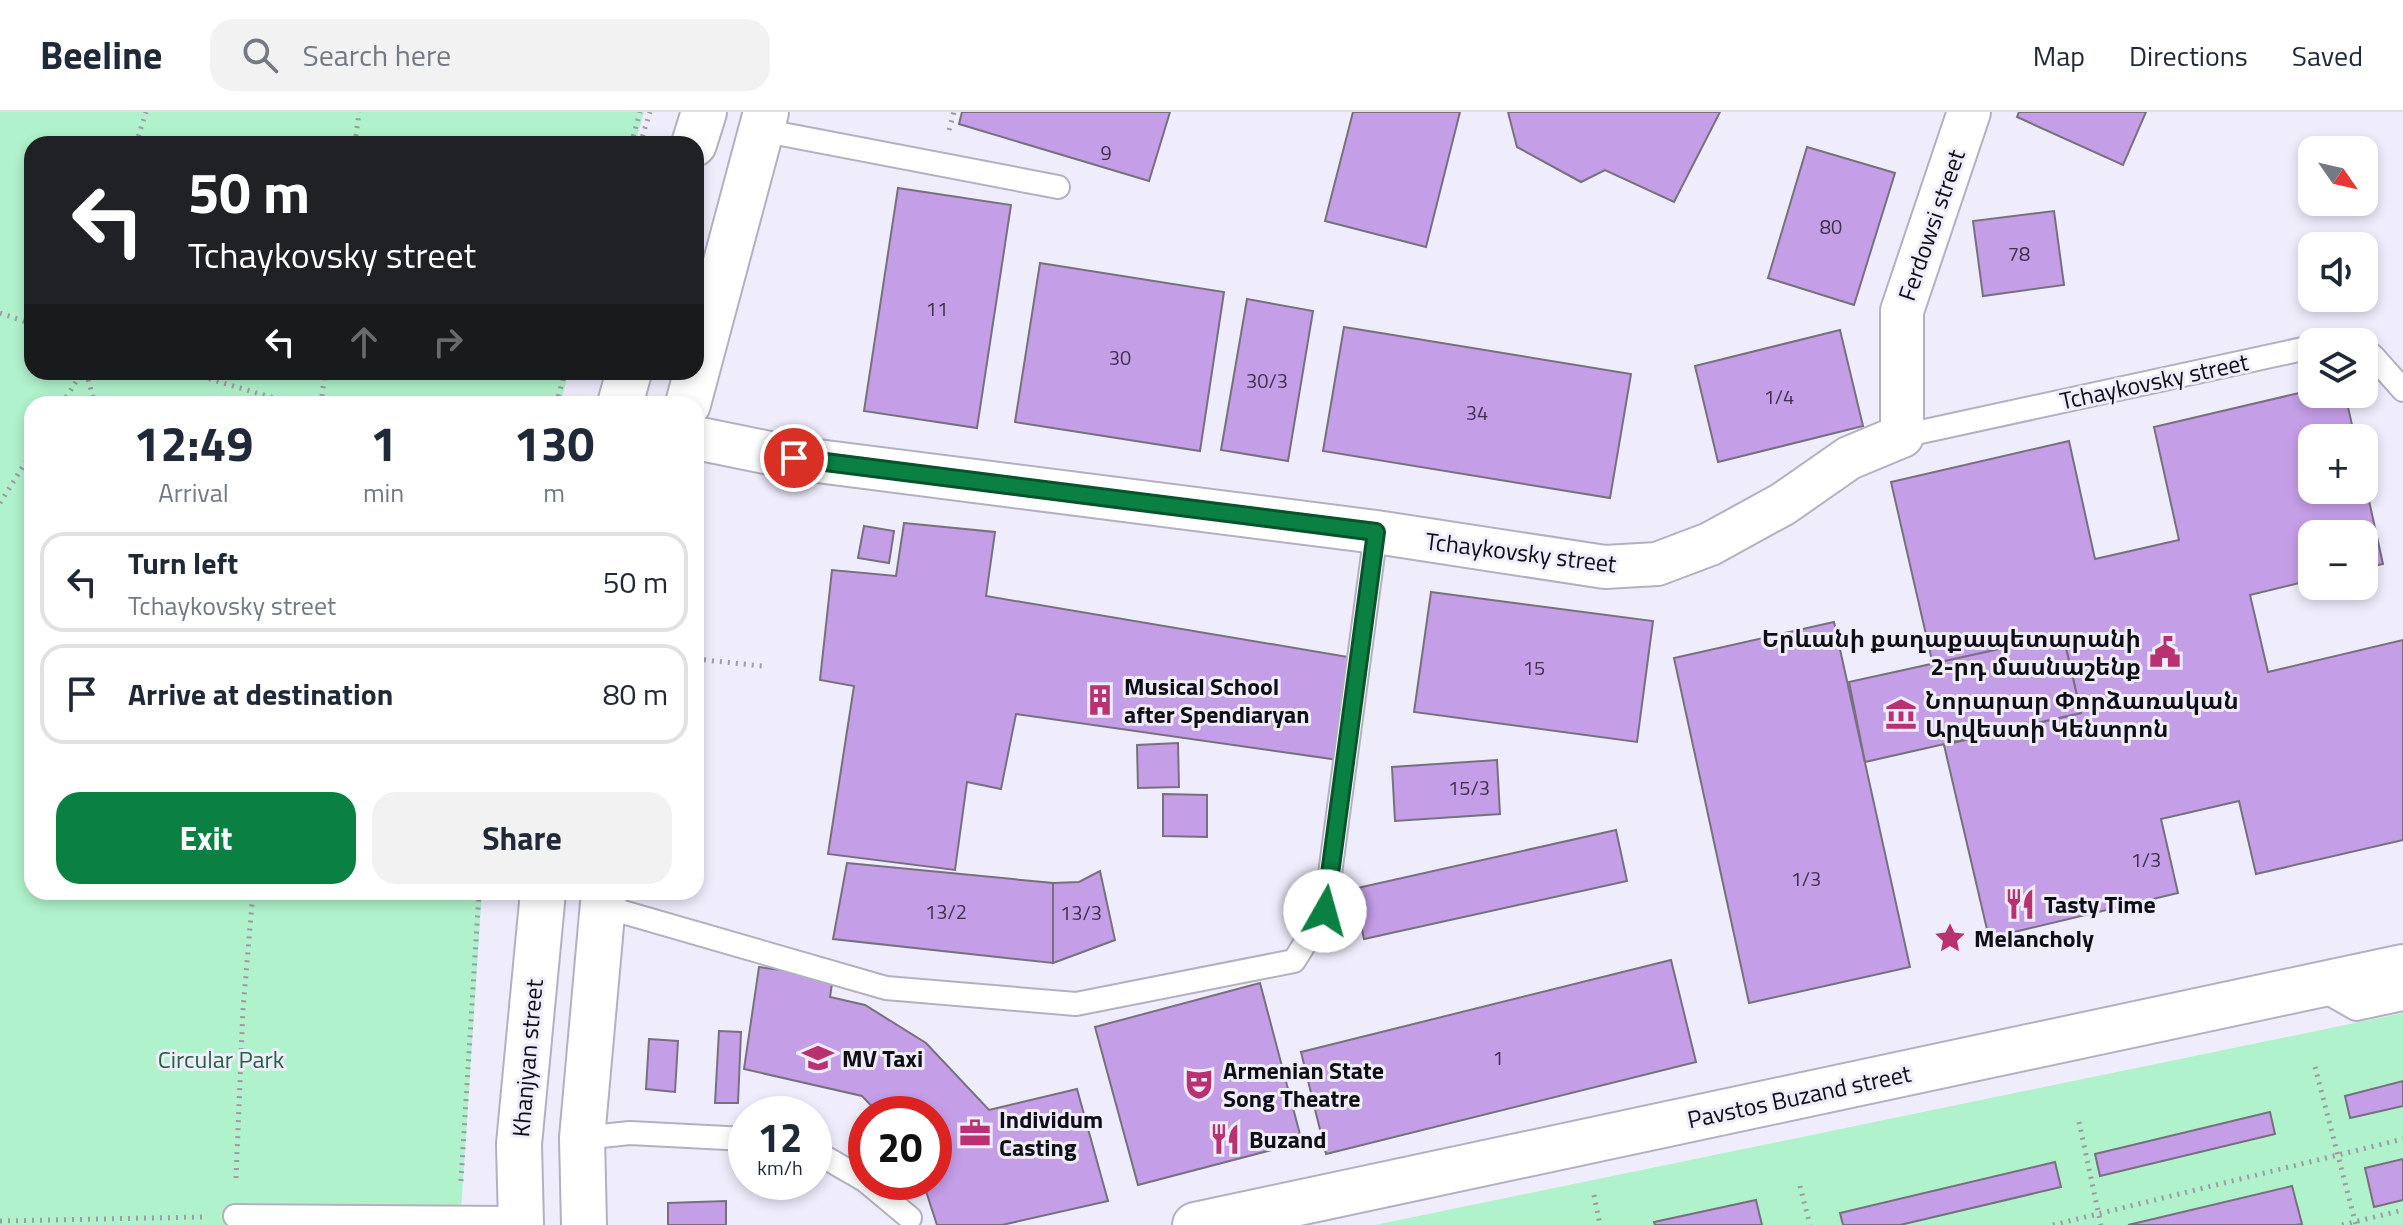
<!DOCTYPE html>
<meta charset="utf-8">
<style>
:root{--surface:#fff;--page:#f2f2f3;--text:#1f2937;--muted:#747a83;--line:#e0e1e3;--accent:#0b8043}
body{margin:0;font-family:"Titillium Web","Noto Sans Armenian",sans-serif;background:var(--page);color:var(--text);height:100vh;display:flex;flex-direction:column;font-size:30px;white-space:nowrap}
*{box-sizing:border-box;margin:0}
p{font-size:26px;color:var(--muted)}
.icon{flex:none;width:44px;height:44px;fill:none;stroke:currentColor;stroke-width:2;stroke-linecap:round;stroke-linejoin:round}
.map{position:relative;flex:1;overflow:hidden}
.details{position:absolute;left:24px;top:284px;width:680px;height:504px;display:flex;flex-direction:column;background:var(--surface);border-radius:24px;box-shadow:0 4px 12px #0003}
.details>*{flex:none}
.banner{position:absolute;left:24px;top:24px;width:680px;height:244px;border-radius:24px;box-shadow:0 4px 12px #0003;background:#202124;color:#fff;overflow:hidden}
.needle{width:52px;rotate:124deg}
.fabs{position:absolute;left:2298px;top:24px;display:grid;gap:16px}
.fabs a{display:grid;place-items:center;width:80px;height:80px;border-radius:16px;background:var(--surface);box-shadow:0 4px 12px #0003;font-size:40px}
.speed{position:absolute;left:728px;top:984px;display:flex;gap:16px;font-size:40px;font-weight:700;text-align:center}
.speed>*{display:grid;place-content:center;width:104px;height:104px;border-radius:50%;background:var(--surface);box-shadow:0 4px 12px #0003;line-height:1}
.speed small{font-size:20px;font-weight:400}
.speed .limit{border:12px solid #d22;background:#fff;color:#111}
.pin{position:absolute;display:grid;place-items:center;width:68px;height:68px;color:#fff;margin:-34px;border:4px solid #fff;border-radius:50%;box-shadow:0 2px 8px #0007}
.me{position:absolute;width:88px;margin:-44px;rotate:7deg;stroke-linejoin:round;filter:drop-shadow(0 0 6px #0008)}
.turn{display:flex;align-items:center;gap:28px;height:168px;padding:0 32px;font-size:36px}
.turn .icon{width:104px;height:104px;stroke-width:2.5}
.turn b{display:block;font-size:56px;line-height:68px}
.lanes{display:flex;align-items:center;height:76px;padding:0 32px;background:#0003;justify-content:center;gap:40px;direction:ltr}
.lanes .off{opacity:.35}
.eta{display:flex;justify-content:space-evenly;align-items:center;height:136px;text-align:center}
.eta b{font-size:48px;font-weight:700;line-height:56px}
.cta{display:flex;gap:16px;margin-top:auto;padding:16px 32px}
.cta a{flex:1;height:92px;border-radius:24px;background:var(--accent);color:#fff;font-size:32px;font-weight:700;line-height:92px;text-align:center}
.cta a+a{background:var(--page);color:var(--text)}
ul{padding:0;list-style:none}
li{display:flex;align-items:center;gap:24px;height:100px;margin:0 16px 12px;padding:0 16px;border:4px solid var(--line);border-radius:24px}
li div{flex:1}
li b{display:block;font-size:30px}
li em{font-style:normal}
header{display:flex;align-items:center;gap:48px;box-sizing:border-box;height:112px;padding:0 40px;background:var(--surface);border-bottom:2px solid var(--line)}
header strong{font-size:38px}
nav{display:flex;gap:44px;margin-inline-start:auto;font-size:28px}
.search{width:560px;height:72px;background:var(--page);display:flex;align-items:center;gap:20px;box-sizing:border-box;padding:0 28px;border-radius:24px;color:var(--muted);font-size:30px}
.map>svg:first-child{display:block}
</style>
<header>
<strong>Beeline</strong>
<div class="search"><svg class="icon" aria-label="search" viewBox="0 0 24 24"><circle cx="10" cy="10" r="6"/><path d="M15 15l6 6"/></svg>Search here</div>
<nav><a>Map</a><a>Directions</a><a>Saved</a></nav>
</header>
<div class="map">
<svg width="2403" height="1113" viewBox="0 0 2403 1113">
<rect width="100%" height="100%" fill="#efecfc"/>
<!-- green -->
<g fill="#b0f2cb">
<path d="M 0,0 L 644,0 L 635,32 L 32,32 L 32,260 L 569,260 L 560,292 L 32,292 L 32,780 L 482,780 L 460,1113 L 0,1113 Z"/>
<path d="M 2403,901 L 2403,1113 L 1375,1113 Z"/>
</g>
<!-- building -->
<g fill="#c59ee8" stroke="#77707d" stroke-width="2">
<path d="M 962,0 L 1170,0 L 1149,69 L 959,12 Z"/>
<path d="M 1353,0 L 1460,0 L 1426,135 L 1325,109 Z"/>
<path d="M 1508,0 L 1720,0 L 1674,90 L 1605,58 L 1581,70 L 1517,35 Z"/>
<path d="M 2019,0 L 2146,0 L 2123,53 L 2017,5 Z"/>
<path d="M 1807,35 L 1895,61 L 1854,193 L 1768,166 Z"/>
<path d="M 898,76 L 1011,93 L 977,316 L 864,299 Z"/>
<path d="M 2054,99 L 2064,173 L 1983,184 L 1973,109 Z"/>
<path d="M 1040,151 L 1224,180 L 1200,339 L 1015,310 Z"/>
<path d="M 1247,187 L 1313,199 L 1288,349 L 1221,338 Z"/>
<path d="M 1344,215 L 1631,262 L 1610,386 L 1323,339 Z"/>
<path d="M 1840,218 L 1863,314 L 1718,350 L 1695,254 Z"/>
<path d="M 2312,278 L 2312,282 L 2345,282 L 2355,326 L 2312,326 L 2312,378 L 2364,378 L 2364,366 L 2383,452 L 2364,456 L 2364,422 L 2312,422 L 2312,468 L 2250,483 L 2268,560 L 2403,528 L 2403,728 L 2256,762 L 2239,689 L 2161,707 L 2178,781 L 1989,826 L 1944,633 L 2081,601 L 2063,523 L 1933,553 L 1891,370 L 2069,329 L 2095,447 L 2179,428 L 2154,315 Z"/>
<path d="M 904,411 L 995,420 L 986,484 L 1354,546 L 1339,648 L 1016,602 L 1001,677 L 967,670 L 955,758 L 828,742 L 854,574 L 820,568 L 832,458 L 896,464 Z"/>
<path d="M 864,414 L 894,419 L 889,451 L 858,446 Z"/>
<path d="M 1431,480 L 1653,509 L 1637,630 L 1414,600 Z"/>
<path d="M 1834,510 L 1910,855 L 1749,891 L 1674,546 Z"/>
<path d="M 2063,523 L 2081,601 L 1865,650 L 1849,570 Z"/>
<path d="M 1178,631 L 1179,675 L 1138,676 L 1137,633 Z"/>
<path d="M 1497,648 L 1500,702 L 1395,709 L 1392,655 Z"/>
<path d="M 1163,682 L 1207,683 L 1207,725 L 1163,724 Z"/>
<path d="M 1616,718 L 1627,769 L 1364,827 L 1353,777 Z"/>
<path d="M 847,751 L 1053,771 L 1053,851 L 833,827 Z"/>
<path d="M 1100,759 L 1115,828 L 1053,851 L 1053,771 L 1079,770 Z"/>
<path d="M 1671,848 L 1696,950 L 1326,1042 L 1301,940 Z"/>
<path d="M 759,855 L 833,865 L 830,885 L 865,893 L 926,931 L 989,998 L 1077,977 L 1108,1089 L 1002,1113 L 937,1113 L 923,1070 L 934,1070 L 934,1002 L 879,1002 L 862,984 L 744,957 Z"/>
<path d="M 1260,871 L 1302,1030 L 1138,1073 L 1095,915 Z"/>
<path d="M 719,919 L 741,920 L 738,991 L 715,991 Z"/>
<path d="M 649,927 L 678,929 L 675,980 L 646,977 Z"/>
<path d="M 2403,969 L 2403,994 L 2350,1006 L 2345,984 Z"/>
<path d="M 2270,1000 L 2275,1022 L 2100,1064 L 2095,1042 Z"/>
<path d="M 2403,1047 L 2403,1088 L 2374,1095 L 2365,1056 Z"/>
<path d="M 2055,1050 L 2061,1075 L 1900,1113 L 1843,1113 L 1840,1101 Z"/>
<path d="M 2292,1074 L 2302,1112 L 2295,1113 L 2128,1113 Z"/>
<path d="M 1756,1088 L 1762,1113 L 1655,1113 L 1654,1110 Z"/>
<path d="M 726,1089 L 726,1113 L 668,1113 L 668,1091 Z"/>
</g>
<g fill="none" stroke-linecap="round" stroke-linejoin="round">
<defs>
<g id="lane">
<path d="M 761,18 L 1058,75"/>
<path d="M 2364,242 L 2373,244 L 2403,278"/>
<path d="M 1902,324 L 2312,235"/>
<path d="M 602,794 L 886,876 L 1076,892 L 1294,849 L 1325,799 L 1376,420"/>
<path d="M 2319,876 L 2356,897 L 2403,887"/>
<path d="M 582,1026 L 630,1021 L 746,1027"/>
<path d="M 814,1039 L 866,1069"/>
<path d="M 867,1070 L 910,1106"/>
<path d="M 235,1104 L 521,1106"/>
</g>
<path id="street" d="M 696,326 L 794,346 L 1376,420 L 1605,455 L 1657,452 L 1710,432 L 1783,392 L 1849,346 L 1902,324 L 1902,199 L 1969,0"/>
<path id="secondary" d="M 1195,1113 L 2403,855"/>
<g id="primary">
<path d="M 694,32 L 704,0"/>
<path d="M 620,292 L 629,260"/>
<path d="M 688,292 L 766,0"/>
<path d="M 521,1113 L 519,1032 L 543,780"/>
<path d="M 584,1113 L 582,1026 L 604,780"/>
</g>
</defs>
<!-- lane casing -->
<use href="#lane" stroke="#b3b0c0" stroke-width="26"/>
<!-- street casing -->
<use href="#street" stroke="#b3b0c0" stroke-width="46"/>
<!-- secondary casing -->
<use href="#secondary" stroke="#b3b0c0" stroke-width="48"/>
<!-- primary casing -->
<use href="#primary" stroke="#b3b0c0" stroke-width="48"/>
<!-- path -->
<g stroke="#9d9ba8" stroke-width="5" stroke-dasharray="2 6" stroke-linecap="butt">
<path d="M 949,18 L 954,0"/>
<path d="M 136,32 L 146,0"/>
<path d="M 355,32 L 359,0"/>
<path d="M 631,32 L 640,0"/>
<path d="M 640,32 L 650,0"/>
<path d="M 0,201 L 32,212"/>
<path d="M 86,260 L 95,292"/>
<path d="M 186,260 L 294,292"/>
<path d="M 62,292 L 82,260"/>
<path d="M 321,292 L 325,260"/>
<path d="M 556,292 L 565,260"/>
<path d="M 0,391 L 32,340"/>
<path d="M 696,547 L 762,554"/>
<path d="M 2315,955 L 2356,1113"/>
<path d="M 2079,1010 L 2101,1113"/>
<path d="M 236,1066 L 243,897 L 253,780"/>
<path d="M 461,1069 L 479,780"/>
<path d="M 1800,1074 L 1810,1113"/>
<path d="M 1594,1083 L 1600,1113"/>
<path d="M 0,1109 L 202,1105"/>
<path d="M 2053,1113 L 2403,1027"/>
<path d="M 2342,1113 L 2403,1098"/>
</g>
<!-- lane -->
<use href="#lane" stroke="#fff" stroke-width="22"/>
<!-- street -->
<use href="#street" stroke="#fff" stroke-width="42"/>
<!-- secondary -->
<use href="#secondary" stroke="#fff" stroke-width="44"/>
<!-- primary -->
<use href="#primary" stroke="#fff" stroke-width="44"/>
</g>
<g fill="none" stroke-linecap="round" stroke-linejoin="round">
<defs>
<path id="route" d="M 794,346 L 1376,420 L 1325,799"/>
</defs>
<!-- route casing -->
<use href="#route" stroke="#07532c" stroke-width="20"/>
<!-- route -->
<use href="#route" stroke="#0b8043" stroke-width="14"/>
</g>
<!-- icons -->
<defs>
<symbol id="civic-bare" viewBox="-9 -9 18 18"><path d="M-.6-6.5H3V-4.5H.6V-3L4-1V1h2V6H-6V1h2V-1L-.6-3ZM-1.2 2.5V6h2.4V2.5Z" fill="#b93171" stroke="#efecfc" stroke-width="2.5" paint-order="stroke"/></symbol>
<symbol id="building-bare" viewBox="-9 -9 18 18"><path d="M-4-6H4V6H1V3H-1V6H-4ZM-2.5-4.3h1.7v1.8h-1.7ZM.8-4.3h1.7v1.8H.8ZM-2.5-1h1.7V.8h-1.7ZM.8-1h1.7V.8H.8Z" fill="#b93171" stroke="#efecfc" stroke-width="2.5" paint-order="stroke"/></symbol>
<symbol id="museum-bare" viewBox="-9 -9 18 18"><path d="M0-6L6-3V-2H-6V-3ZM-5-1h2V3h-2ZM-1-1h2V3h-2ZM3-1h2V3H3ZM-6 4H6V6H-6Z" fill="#b93171" stroke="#efecfc" stroke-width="2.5" paint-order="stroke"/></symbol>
<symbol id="restaurant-bare" viewBox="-9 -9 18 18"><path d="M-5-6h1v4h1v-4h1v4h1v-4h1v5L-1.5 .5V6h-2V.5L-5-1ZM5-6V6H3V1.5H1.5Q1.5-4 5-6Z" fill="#b93171" stroke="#efecfc" stroke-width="2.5" paint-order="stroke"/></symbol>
<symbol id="sight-bare" viewBox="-9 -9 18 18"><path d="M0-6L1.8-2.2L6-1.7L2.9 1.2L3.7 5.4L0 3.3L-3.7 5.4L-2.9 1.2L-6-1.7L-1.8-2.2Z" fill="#b93171" stroke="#efecfc" stroke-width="2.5" paint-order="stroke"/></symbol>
<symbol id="school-bare" viewBox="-9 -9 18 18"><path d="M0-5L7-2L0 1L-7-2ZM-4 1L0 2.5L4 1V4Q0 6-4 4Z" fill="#b93171" stroke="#efecfc" stroke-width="2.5" paint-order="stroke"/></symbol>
<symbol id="theatre-bare" viewBox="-9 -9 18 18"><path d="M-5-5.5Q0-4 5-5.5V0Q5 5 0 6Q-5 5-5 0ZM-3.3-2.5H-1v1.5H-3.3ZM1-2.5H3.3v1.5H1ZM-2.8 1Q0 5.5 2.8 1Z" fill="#b93171" stroke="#efecfc" stroke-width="2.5" paint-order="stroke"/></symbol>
<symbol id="office-bare" viewBox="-9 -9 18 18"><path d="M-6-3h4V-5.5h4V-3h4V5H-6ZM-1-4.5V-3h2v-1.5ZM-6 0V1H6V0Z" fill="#b93171" stroke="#efecfc" stroke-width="2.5" paint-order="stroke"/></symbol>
</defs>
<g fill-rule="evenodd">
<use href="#civic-bare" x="2143" y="518" width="44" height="44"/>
<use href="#building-bare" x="1078" y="566" width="44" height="44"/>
<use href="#museum-bare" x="1879" y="580" width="44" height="44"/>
<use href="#restaurant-bare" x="1998" y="770" width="44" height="44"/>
<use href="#sight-bare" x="1928" y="804" width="44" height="44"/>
<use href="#school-bare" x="796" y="924" width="44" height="44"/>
<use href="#theatre-bare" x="1177" y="950" width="44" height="44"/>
<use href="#office-bare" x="953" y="999" width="44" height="44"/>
<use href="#restaurant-bare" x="1203" y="1005" width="44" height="44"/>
</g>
<g text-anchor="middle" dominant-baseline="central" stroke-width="6" stroke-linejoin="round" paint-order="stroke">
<!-- number labels -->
<g font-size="20" fill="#3c3249">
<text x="1106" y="40">9</text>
<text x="1831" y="114">80</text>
<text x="2019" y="141">78</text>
<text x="937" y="196">11</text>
<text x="1120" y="245">30</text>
<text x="1267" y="268">30/3</text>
<text x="1779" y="284">1/4</text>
<text x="1477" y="300">34</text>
<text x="1534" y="555">15</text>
<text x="1469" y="675">15/3</text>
<text x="2146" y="747">1/3</text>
<text x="1806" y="766">1/3</text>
<text x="946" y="799">13/2</text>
<text x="1081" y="800">13/3</text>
<text x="1498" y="945">1</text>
</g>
<!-- street labels -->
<g font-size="24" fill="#0f0e14" stroke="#efecfc">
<text transform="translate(1931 113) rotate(-71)">Ferdowsi street</text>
<text transform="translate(2154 269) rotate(-12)">Tchaykovsky street</text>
<text transform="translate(1521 440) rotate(7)">Tchaykovsky street</text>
<text transform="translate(527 946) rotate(-85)">Khanjyan street</text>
<text transform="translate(1799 984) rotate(-12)">Pavstos Buzand street</text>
</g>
<!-- poi labels -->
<g font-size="24" font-weight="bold" fill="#0f0e14" stroke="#efecfc" text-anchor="start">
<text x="2141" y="526" text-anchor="end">Երևանի քաղաքապետարանի<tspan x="2141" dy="28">2-րդ մասնաշենք</tspan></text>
<text x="1124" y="574">Musical School<tspan x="1124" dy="28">after Spendiaryan</tspan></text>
<text x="1925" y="588">Նորարար Փորձառական<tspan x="1925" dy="28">Արվեստի Կենտրոն</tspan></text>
<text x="2044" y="792">Tasty Time</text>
<text x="1974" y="826">Melancholy</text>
<text x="842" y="946">MV Taxi</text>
<text x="1223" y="958">Armenian State<tspan x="1223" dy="28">Song Theatre</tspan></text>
<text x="999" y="1007">Individum<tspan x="999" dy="28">Casting</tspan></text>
<text x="1249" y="1027">Buzand</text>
</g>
<!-- park labels -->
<g font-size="24" fill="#236444" stroke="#efecfc">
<text x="221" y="947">Circular Park</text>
</g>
</g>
</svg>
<div class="fabs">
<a><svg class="needle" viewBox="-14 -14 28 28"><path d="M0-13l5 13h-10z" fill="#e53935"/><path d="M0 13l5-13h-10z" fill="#747a83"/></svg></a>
<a><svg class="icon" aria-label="sound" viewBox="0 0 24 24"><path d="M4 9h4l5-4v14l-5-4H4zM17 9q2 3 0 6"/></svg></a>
<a><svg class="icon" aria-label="layers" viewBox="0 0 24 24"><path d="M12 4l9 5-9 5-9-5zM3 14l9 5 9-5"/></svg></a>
<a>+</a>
<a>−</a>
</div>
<div class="speed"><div>12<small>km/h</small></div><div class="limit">20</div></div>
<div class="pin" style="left:794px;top:346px;background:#d93025"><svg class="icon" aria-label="arrive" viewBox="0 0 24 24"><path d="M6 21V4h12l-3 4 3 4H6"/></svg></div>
<svg class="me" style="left:1325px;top:799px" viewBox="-20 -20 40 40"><circle r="19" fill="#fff"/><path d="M0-13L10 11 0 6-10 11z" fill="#0b8043"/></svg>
<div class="banner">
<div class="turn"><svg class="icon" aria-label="left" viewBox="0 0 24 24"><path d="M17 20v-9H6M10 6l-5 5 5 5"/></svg><div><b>50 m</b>Tchaykovsky street</div></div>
<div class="lanes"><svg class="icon" aria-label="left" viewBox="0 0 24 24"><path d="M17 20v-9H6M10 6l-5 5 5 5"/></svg><svg class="icon off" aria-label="ahead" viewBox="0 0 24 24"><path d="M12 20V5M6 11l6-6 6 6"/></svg><svg class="icon off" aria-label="right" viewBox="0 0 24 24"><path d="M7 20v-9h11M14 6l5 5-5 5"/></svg></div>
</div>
<section class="details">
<div class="eta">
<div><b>12:49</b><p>Arrival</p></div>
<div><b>1</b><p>min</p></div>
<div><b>130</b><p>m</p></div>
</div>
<ul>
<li><svg class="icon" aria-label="left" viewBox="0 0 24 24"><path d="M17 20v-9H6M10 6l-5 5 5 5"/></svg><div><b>Turn left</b><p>Tchaykovsky street</p></div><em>50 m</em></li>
<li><svg class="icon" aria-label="arrive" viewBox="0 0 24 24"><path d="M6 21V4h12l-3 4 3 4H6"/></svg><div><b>Arrive at destination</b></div><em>80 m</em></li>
</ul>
<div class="cta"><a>Exit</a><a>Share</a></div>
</section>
</div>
